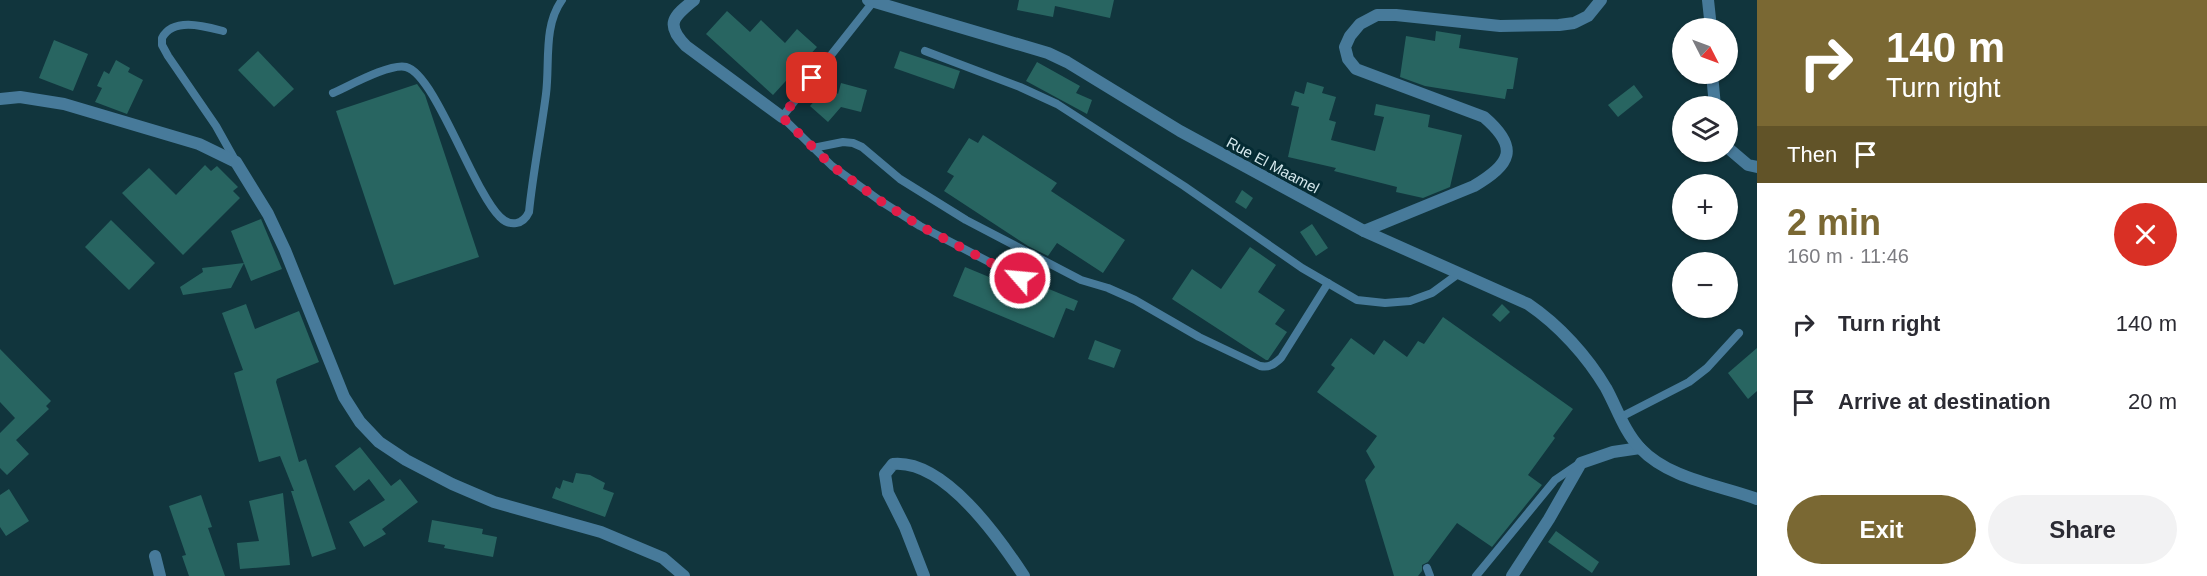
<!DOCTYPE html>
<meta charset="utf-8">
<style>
:root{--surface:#fff;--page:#f2f2f3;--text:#2b2b33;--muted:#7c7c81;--accent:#7a6833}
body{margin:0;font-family:Arial,sans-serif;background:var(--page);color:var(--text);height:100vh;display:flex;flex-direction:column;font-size:22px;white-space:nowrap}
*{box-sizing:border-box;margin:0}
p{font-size:20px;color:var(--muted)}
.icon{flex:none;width:33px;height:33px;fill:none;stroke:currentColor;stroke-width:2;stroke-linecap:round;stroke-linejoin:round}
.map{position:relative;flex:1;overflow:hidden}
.side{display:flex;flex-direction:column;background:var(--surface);width:450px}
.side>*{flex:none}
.banner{background:#7a6833;color:#fff;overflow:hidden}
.needle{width:39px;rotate:132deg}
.fabs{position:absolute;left:1672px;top:18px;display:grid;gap:12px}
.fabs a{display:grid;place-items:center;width:66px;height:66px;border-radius:50%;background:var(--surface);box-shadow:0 2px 4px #0004;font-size:30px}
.pin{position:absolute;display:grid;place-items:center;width:51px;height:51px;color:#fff;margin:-26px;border-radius:12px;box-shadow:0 3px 9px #0006}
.me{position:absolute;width:66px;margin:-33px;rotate:297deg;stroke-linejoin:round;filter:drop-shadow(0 0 4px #0008)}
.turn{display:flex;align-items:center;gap:21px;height:126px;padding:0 30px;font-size:27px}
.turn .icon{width:78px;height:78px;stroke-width:2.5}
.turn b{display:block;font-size:42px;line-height:51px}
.then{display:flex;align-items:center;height:57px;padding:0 30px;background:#0003;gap:12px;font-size:22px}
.round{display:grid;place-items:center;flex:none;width:63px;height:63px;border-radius:32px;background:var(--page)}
.headline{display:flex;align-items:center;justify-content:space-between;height:102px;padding:0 30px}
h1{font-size:36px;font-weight:700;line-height:45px;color:var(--accent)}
.primary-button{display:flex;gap:12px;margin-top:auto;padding:12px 30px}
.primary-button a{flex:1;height:69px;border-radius:36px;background:var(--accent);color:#fff;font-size:24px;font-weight:700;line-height:69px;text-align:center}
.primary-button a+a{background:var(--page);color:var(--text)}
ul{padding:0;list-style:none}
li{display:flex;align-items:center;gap:18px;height:78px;padding:0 30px}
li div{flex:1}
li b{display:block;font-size:22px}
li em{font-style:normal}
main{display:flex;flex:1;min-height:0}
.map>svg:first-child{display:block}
</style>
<main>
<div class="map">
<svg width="1757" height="576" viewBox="0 0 1757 576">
<rect width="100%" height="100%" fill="#11353d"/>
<!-- building -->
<g fill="#286561">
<path d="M 1019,0 L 1114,0 L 1110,18 L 1055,6 L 1053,17 L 1017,10 Z"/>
<path d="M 727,11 L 750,32 L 761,20 L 785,43 L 797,29 L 817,47 L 773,95 L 706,34 Z"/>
<path d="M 1436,31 L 1461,35 L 1459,48 L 1518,58 L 1513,89 L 1507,89 L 1505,99 L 1425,86 L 1400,77 L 1406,36 L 1435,41 Z"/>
<path d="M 54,40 L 88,54 L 73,91 L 39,78 Z"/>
<path d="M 258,51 L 294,89 L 274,107 L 238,70 Z"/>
<path d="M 900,51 L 960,71 L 954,89 L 894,68 Z"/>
<path d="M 116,60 L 130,68 L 128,72 L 143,80 L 127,114 L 95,102 L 102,88 L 97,86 L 104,71 L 109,74 Z"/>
<path d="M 1037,62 L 1080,86 L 1076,93 L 1092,100 L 1087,114 L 1026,81 Z"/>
<path d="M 1307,82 L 1324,87 L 1322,93 L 1336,97 L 1329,120 L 1336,122 L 1331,140 L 1375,151 L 1384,117 L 1374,115 L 1376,104 L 1430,115 L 1428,127 L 1462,135 L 1450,187 L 1423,198 L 1396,192 L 1397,187 L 1334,171 L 1336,168 L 1288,157 L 1299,107 L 1291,105 L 1295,91 L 1304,94 Z"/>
<path d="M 841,83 L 867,90 L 861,112 L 841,107 L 828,122 L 810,106 L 828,86 L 838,94 Z"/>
<path d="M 417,84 L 425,95 L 479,257 L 394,285 L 336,111 Z"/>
<path d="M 1634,85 L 1643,97 L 1618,117 L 1608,105 Z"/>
<path d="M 983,135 L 1057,183 L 1051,191 L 1125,240 L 1103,273 L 1057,243 L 1048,256 L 1028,246 L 944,191 L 954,176 L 947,172 L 969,138 L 978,143 Z"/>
<path d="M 205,165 L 211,171 L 217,166 L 238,187 L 233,191 L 240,198 L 183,255 L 122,193 L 149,168 L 176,195 Z"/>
<path d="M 1242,190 L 1253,198 L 1246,209 L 1235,202 Z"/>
<path d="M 261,219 L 282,269 L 251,281 L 231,231 Z"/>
<path d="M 111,220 L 155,263 L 129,290 L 85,247 Z"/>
<path d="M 1312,224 L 1328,248 L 1316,256 L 1300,232 Z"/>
<path d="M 1250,247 L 1276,265 L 1258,292 L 1285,310 L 1275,324 L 1287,332 L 1268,360 L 1266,360 L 1172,299 L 1192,269 L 1221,289 Z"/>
<path d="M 244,263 L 231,288 L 183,295 L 180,287 L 203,272 L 202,268 Z"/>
<path d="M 965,267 L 1023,291 L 1027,280 L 1078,301 L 1074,311 L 1066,308 L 1054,338 L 953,296 Z"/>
<path d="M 246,304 L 255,329 L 299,311 L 319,362 L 277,379 L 276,382 L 299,462 L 306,459 L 336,549 L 312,557 L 291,491 L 294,491 L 280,456 L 259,462 L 234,373 L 243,370 L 222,313 Z"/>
<path d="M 1502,304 L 1510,312 L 1500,322 L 1492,315 Z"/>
<path d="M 1443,317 L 1573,409 L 1553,436 L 1555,438 L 1528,475 L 1542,485 L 1492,547 L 1457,523 L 1428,562 L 1422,565 L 1422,571 L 1418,576 L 1394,576 L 1365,480 L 1375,467 L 1366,451 L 1377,436 L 1317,392 L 1335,368 L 1331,365 L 1351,338 L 1374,355 L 1384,340 L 1407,357 L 1418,341 L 1424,344 Z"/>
<path d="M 1095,340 L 1121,350 L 1114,368 L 1088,359 Z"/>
<path d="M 1757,348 L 1757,391 L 1748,399 L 1728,373 Z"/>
<path d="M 0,349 L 51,401 L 46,406 L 49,409 L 16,440 L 29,454 L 7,475 L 0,468 L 0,433 L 15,418 L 0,402 Z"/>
<path d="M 360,447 L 391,486 L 400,479 L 418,502 L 382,529 L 386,534 L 364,547 L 349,522 L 385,500 L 369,479 L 354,491 L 335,466 Z"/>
<path d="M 576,473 L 590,475 L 605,483 L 603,489 L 614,493 L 605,517 L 552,498 L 556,487 L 560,489 L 563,480 L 573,483 Z"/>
<path d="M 9,489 L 29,521 L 6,536 L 0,527 L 0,495 Z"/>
<path d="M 283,493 L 290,565 L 240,569 L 237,543 L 259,541 L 249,501 Z"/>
<path d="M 201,495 L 212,527 L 208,528 L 225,576 L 189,576 L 182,556 L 186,555 L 169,506 Z"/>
<path d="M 432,520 L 483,529 L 482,534 L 497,537 L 493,557 L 444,548 L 445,545 L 428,542 Z"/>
<path d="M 1556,531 L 1599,562 L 1592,573 L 1548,542 Z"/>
</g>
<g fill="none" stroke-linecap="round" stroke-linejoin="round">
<!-- service -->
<g stroke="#477a9a" stroke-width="8">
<path d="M 873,2 L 782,117 L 832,166 L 879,200 L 920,226 L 1020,278"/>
<path d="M 223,31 C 204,26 173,17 162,38 L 162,45 L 168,56 L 216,126 L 235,160"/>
<path d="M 925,51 L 1020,87 L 1057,104 L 1184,186 L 1302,268 L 1357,300 L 1385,303 L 1410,301 L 1432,293 L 1458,274"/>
<path d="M 333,93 C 349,86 390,63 406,67 C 435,74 473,191 500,217 C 510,227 523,225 529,212 C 533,172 541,133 546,94 C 550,63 543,26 562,0"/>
<path d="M 813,148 L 843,142 L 853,143 L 862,147 L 900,179 L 966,220 L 1081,280 L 1108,288 L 1135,300 L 1199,337 L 1260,366 C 1270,368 1274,364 1281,358 L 1328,283"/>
<path d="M 1619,418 L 1689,382 L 1707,368 L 1739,333"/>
<path d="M 1427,568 L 1430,576"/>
<path d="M 1476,576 L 1555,480 L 1580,463"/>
</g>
<!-- minor -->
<g stroke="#477a9a" stroke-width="12">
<path d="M 694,0 C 674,16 664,24 686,46 L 782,117"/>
<path d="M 1708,0 L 1711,28"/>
<path d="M 1712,74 L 1715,106"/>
<path d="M 0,99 L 20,97 L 64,104 L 199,144 L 236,162 L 268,214 L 285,250 L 344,397 L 360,422 L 379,442 L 406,460 L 452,484 L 494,502 L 601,532 L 663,558 L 684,576"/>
<path d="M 1728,148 L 1748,165 L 1757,167"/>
<path d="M 1364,231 L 1474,186 C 1511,164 1520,148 1484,117 L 1356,69 L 1348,59 L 1345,47 L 1350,36 L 1360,24 L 1377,15 L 1396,15 L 1500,26 L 1559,25 L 1574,23 L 1588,16 L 1601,0"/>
<path d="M 155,556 L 160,576"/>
<path d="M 924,576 L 905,527 L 888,493 L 885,474 L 893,464 C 944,459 999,538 1024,576"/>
<path d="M 1512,576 L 1549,519 L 1581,463 L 1613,452 L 1640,448"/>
</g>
<!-- tertiary -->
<path stroke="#477a9a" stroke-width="12" d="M 868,0 L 1048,53 L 1067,62 L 1180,131 L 1364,231 L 1528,304 C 1559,325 1587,356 1606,388 C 1617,408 1624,431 1640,448 C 1669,479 1719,485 1757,499"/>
</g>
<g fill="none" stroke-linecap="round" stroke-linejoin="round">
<!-- route -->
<path stroke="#e11d48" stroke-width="10" stroke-dasharray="0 18" d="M 812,78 L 782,117 L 832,166 L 879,200 L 920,226 L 1020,278"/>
</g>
<g text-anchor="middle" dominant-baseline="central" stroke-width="6" stroke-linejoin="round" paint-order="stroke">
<!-- street labels -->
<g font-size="15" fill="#d5e8ed" stroke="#052b33">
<text transform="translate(1273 165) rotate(28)">Rue El Maamel</text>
</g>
</g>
</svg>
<div class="fabs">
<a><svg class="needle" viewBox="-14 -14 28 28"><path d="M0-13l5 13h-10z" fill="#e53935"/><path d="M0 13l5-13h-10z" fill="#7c7c81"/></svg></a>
<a><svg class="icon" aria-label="layers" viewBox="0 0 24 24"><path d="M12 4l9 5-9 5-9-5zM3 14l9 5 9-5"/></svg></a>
<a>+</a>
<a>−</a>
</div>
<div class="pin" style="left:812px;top:78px;background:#d93025"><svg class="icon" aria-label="arrive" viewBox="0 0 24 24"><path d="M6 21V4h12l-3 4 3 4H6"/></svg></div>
<svg class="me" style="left:1020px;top:278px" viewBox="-20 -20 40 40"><circle r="17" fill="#e11d48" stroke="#fff" stroke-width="3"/><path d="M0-11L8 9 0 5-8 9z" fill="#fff"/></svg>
</div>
<section class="side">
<div class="banner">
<div class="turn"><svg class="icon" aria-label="right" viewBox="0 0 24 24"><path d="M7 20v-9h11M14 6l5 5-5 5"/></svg><div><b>140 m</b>Turn right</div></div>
<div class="then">Then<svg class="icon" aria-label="arrive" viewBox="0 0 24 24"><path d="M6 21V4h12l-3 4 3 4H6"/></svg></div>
</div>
<div class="headline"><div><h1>2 min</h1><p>160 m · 11:46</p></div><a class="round" style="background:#d93025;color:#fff"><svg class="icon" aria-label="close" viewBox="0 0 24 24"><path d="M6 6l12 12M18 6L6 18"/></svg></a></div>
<ul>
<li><svg class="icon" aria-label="right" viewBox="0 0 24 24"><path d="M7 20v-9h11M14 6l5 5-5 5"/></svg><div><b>Turn right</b></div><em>140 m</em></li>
<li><svg class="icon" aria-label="arrive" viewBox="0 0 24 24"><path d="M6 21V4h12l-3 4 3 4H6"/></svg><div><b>Arrive at destination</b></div><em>20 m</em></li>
</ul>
<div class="primary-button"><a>Exit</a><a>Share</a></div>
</section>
</main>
